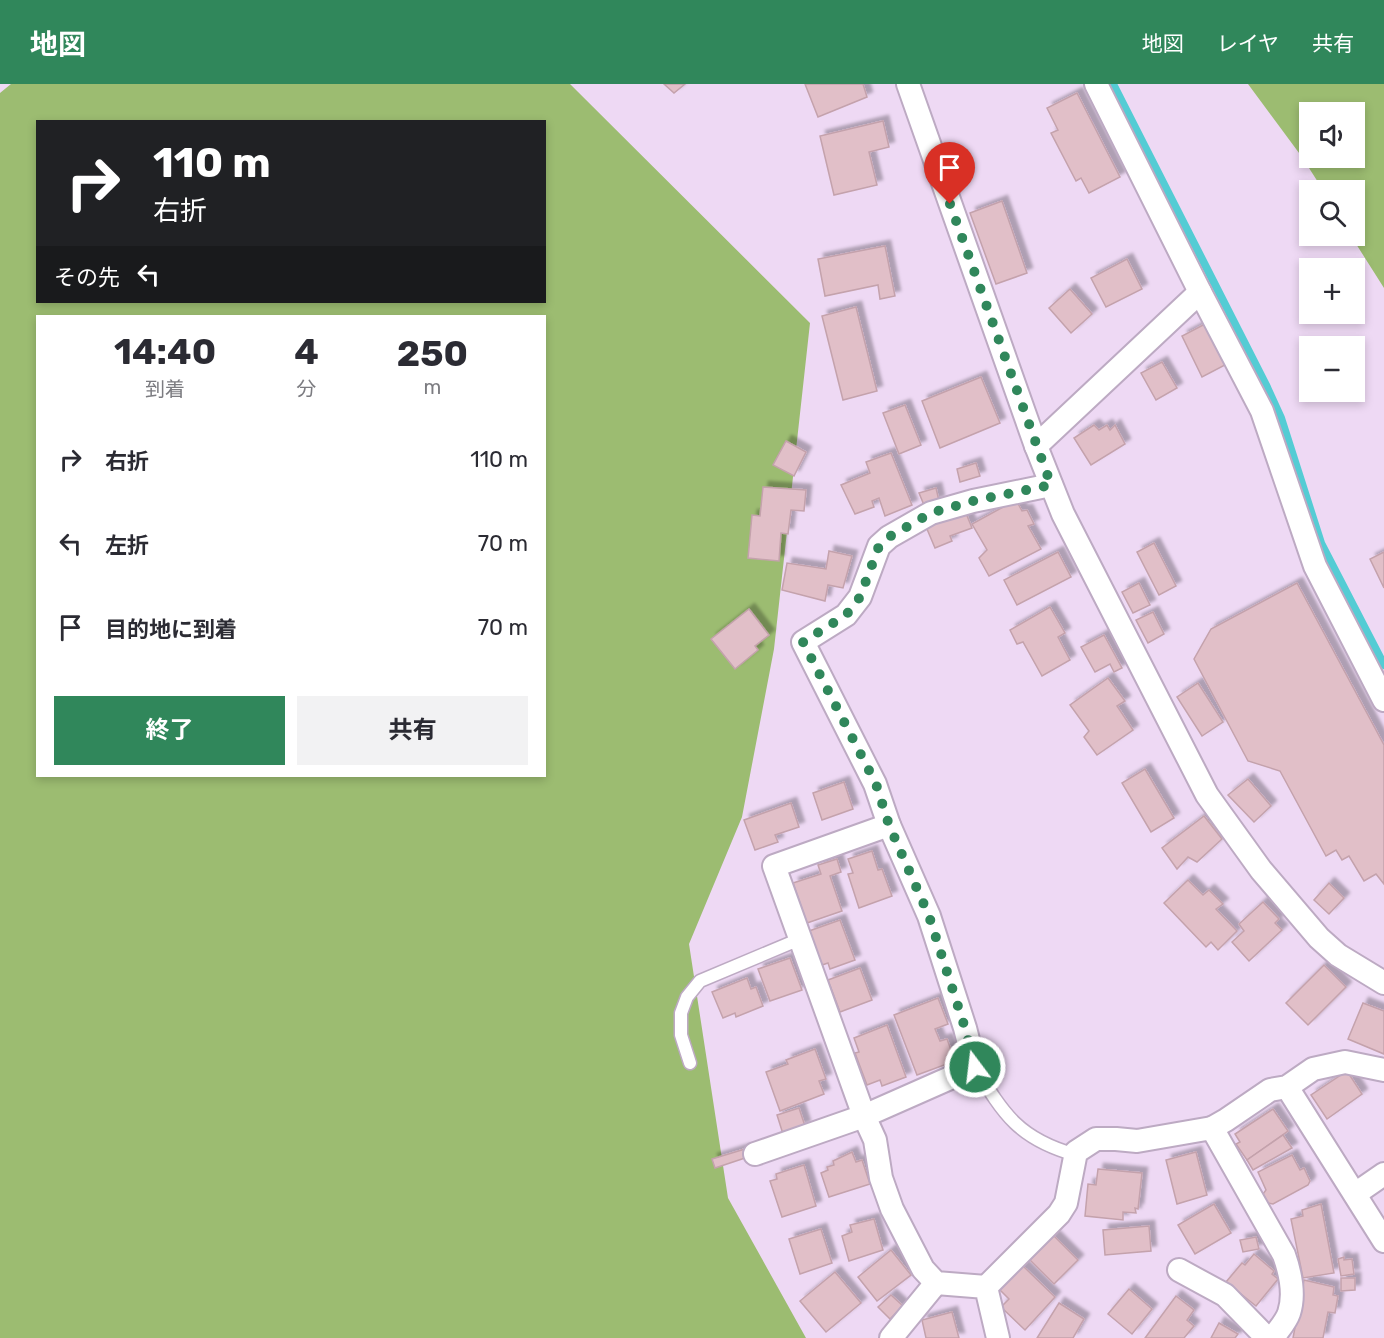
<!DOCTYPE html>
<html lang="ja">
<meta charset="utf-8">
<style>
:root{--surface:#fff;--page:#f2f2f3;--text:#2b2b33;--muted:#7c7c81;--accent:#30875b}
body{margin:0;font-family:Rubik,"Noto Sans JP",sans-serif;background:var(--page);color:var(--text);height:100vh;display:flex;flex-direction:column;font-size:22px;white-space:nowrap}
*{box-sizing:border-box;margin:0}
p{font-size:20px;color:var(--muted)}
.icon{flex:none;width:33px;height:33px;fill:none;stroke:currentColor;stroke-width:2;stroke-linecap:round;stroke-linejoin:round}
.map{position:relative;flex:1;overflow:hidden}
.panel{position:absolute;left:36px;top:231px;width:510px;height:462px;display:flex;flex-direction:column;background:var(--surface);border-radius:0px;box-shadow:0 3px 9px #0003}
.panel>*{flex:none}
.hud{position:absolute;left:36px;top:36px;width:510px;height:183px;border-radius:0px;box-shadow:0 3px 9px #0003;background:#202124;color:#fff;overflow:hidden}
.fabs{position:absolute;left:1299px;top:18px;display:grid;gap:12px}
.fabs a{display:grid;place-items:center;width:66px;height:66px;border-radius:0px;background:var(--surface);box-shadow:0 3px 9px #0003;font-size:30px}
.pin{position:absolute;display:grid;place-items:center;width:51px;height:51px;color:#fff;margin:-62px -26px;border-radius:50% 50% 50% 0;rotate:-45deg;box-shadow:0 0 6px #0007}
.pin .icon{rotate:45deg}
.me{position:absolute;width:66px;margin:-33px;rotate:345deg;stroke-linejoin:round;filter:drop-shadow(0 0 4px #0008)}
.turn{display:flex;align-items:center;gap:21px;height:126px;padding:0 18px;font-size:27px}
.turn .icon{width:78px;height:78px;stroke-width:2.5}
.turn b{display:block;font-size:42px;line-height:51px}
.then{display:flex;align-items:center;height:57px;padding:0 18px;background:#0003;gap:12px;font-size:22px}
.eta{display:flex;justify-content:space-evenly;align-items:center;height:102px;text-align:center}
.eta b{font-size:36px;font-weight:700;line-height:42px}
.cta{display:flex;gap:12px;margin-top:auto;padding:12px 18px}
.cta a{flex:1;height:69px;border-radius:0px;background:var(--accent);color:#fff;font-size:24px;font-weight:700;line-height:69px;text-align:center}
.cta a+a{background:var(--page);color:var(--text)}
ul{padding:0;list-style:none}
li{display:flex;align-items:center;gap:18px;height:84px;padding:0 18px}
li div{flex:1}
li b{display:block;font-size:22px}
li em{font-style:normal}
header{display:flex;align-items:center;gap:36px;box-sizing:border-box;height:84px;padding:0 30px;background:var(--accent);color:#fff}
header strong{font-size:28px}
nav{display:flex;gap:33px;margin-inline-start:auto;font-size:21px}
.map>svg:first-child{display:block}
</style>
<header>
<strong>地図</strong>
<nav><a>地図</a><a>レイヤ</a><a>共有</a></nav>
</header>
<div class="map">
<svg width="1384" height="1254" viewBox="0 0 1384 1254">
<defs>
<filter id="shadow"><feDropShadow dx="5.5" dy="-5.5" stdDeviation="1.5" flood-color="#0004"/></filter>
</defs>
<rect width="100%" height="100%" fill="#eed9f4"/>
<!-- forest -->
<g fill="#9cbc71" fill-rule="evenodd">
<path d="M 11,0 L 570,0 L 810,239 L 774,565 L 742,733 L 689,860 L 728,1114 L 806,1254 L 0,1254 L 0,9 ZM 38,38 L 544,38 L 544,218 L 38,218 ZM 38,232 L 544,232 L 544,692 L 38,692 Z"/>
<path d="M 1248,0 L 1384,0 L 1384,204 L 1351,152 L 1354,152 L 1354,106 L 1323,106 L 1302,73 ZM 1310,28 L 1354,28 L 1354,74 L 1310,74 Z"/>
</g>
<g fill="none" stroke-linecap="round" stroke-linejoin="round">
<!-- stream -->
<path stroke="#54ccd4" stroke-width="8" d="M 1113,0 L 1266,301 L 1281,334 L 1321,459 L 1384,581"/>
</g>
<!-- building -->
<g fill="#e1bfc8" stroke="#c4a2ac" stroke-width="1.5" filter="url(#shadow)">
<path d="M 664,0 L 685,0 L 674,9 Z"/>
<path d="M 805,0 L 863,0 L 867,13 L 818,33 Z"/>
<path d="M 1077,9 L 1120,93 L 1089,109 L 1081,94 L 1076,97 L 1051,49 L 1058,46 L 1047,24 Z"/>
<path d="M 883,37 L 889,63 L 869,68 L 877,101 L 834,111 L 820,52 Z"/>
<path d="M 1002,117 L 1027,189 L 996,200 L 970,129 Z"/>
<path d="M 885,162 L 895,212 L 880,215 L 878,201 L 825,212 L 818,175 Z"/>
<path d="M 1127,175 L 1142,205 L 1106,223 L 1091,194 Z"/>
<path d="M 1070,205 L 1092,230 L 1071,249 L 1049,224 Z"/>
<path d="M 856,223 L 877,307 L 843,316 L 822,232 Z"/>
<path d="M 1205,240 L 1225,281 L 1202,293 L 1182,252 Z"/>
<path d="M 1162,278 L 1177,304 L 1156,316 L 1141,289 Z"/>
<path d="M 981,293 L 1000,339 L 940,364 L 922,317 Z"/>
<path d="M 905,321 L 921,361 L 899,370 L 883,329 Z"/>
<path d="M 1094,341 L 1099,346 L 1107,341 L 1110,346 L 1115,341 L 1125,360 L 1091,381 L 1074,354 Z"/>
<path d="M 786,357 L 806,368 L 794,392 L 773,381 Z"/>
<path d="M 891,369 L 912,421 L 885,432 L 879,414 L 872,417 L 874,423 L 855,430 L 841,401 L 870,389 L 866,378 Z"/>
<path d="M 976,379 L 980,392 L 960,398 L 957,385 Z"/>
<path d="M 763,403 L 806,406 L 804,427 L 791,426 L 788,450 L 781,449 L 779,477 L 748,474 L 752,431 L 760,432 Z"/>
<path d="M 936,404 L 939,417 L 924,421 L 919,409 Z"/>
<path d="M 1016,416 L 1022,427 L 1027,426 L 1034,440 L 1028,442 L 1041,465 L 989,492 L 979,474 L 987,466 L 972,440 Z"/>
<path d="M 963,422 L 972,444 L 950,452 L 952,457 L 935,464 L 924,438 Z"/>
<path d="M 1154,459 L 1176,502 L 1159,511 L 1137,468 Z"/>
<path d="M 829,467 L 852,472 L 843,504 L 828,501 L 825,517 L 782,506 L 787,479 L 826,485 Z"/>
<path d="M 1058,468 L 1071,493 L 1017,521 L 1004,496 Z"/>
<path d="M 1384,468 L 1384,504 L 1370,475 Z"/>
<path d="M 1139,499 L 1150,521 L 1133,529 L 1122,508 Z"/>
<path d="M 1297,499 L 1384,661 L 1384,800 L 1376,790 L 1364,797 L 1349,772 L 1342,776 L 1336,766 L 1326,772 L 1280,687 L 1248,677 L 1194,575 L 1211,545 Z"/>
<path d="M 1050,523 L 1065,549 L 1058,553 L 1070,576 L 1042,592 L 1023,558 L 1017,560 L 1010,546 Z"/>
<path d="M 749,525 L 769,551 L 755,562 L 758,566 L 735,585 L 711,555 Z"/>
<path d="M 1153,528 L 1164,550 L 1148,559 L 1136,536 Z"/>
<path d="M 1104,551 L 1122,584 L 1114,588 L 1110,580 L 1095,588 L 1081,563 Z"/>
<path d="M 1108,594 L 1125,617 L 1117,622 L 1133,646 L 1097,671 L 1084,653 L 1089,647 L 1070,621 Z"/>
<path d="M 1198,599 L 1223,638 L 1202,652 L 1177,613 Z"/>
<path d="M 1145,685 L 1174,734 L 1151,748 L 1122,699 Z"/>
<path d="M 1248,695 L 1271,722 L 1254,738 L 1228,711 Z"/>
<path d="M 844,698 L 853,725 L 822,736 L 813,709 Z"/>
<path d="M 791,719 L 799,743 L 775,751 L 778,758 L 755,766 L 744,736 Z"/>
<path d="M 1204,732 L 1222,755 L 1197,778 L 1188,773 L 1177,785 L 1162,764 Z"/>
<path d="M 872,767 L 878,786 L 882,785 L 892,812 L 859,824 L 848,790 L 853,789 L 848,775 Z"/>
<path d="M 837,775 L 841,788 L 830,792 L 842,827 L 807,839 L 793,799 L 821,790 L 818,781 Z"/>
<path d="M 1188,796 L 1203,811 L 1209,806 L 1223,820 L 1216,825 L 1237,847 L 1218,866 L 1211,858 L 1206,863 L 1164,819 Z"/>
<path d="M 1329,799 L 1344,814 L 1329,830 L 1314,816 Z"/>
<path d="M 1263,818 L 1279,835 L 1275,839 L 1282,846 L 1249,877 L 1232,858 L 1244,847 L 1239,840 Z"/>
<path d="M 840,836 L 855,876 L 830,885 L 828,879 L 822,881 L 809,847 Z"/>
<path d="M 790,874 L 802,906 L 770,917 L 758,885 Z"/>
<path d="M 1324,881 L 1346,903 L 1308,941 L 1286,919 Z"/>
<path d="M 860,884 L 872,916 L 840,928 L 828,896 Z"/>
<path d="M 747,894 L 751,905 L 756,903 L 763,922 L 736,933 L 735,929 L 723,934 L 712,908 Z"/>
<path d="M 938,914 L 948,940 L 935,945 L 940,957 L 947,955 L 955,977 L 917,991 L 894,931 Z"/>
<path d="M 1363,919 L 1384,927 L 1384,970 L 1348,955 Z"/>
<path d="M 887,941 L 906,993 L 882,1002 L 880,996 L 867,1001 L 855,969 L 859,968 L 854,954 Z"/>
<path d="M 815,965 L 826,995 L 819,997 L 824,1010 L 780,1027 L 766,988 L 788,980 L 786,976 Z"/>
<path d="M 1347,987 L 1362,1010 L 1327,1035 L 1311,1011 Z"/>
<path d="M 799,1024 L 805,1042 L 783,1050 L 777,1031 Z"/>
<path d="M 1273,1025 L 1288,1047 L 1247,1076 L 1236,1060 L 1240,1058 L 1235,1050 Z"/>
<path d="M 1283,1051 L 1292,1064 L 1253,1086 L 1247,1076 Z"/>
<path d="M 745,1065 L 748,1073 L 715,1084 L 712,1075 Z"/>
<path d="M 852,1068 L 856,1078 L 862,1076 L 870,1100 L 829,1113 L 821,1089 L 828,1086 L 827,1083 L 834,1081 L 833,1077 Z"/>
<path d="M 1196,1068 L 1207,1111 L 1177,1120 L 1166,1076 Z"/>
<path d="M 1292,1071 L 1300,1086 L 1304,1084 L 1310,1097 L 1308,1101 L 1273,1120 L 1268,1119 L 1263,1110 L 1266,1106 L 1258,1088 Z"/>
<path d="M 804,1081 L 816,1122 L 782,1133 L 770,1097 L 777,1095 L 776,1090 Z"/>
<path d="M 1098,1085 L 1142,1089 L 1138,1125 L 1135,1124 L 1136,1129 L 1123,1128 L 1123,1136 L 1085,1132 L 1088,1100 L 1096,1101 Z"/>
<path d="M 1214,1120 L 1231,1149 L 1195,1170 L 1178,1141 Z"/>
<path d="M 1321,1120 L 1334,1189 L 1303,1194 L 1291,1135 L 1303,1132 L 1302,1126 Z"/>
<path d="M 874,1135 L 883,1166 L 849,1177 L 842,1152 L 852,1148 L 850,1141 Z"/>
<path d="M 1149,1142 L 1151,1167 L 1105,1171 L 1103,1146 Z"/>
<path d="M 821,1145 L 832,1179 L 800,1190 L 789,1155 Z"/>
<path d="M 1054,1152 L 1078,1176 L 1054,1200 L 1030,1176 Z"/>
<path d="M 1256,1153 L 1259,1165 L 1243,1168 L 1240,1156 Z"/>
<path d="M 891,1166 L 911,1191 L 877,1217 L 858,1193 Z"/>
<path d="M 1254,1170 L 1274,1187 L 1272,1190 L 1278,1195 L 1256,1222 L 1226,1198 L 1242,1179 L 1245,1181 Z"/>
<path d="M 1344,1173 L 1344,1176 L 1352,1175 L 1354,1190 L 1341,1192 L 1338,1175 Z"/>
<path d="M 1023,1182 L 1055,1213 L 1025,1246 L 1001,1223 L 1009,1215 L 1000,1206 Z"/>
<path d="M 835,1188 L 861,1219 L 826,1248 L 800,1217 Z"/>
<path d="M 1341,1194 L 1355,1194 L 1355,1206 L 1341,1207 Z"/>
<path d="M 1304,1196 L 1334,1203 L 1333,1211 L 1338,1212 L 1335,1229 L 1328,1228 L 1323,1254 L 1293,1254 Z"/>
<path d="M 1129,1205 L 1152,1225 L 1132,1250 L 1108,1230 Z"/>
<path d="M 891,1211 L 903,1222 L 890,1235 L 878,1223 Z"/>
<path d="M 1176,1212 L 1194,1226 L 1187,1236 L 1194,1242 L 1184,1254 L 1145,1254 Z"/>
<path d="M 1059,1219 L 1084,1235 L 1073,1254 L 1037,1254 Z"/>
<path d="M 952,1228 L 959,1254 L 926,1254 L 922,1236 Z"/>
<path d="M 1219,1239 L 1238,1250 L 1235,1254 L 1211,1254 Z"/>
</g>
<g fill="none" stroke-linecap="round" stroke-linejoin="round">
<defs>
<g id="service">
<path d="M 690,979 L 681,951 L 681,929 L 687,913 L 700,897 L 800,855"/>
<path d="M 975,983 C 1004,1031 1019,1055 1076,1071"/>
</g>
<g id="minor">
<path d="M 908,0 L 1036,362 L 1063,430 L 1207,711 L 1261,786 L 1319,854 L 1338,871 L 1384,899"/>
<path d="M 1096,0 L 1200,208 L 1262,327 L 1315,482 L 1384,616"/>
<path d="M 1036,362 L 1200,208"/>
<path d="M 889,741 L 774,782 L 864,1032 L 875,1056 L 881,1094 L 892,1125 L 923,1185 L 936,1199 L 986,1203 L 998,1254"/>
<path d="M 1287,1003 L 1384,1157"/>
<path d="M 1212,1044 L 1226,1036 L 1270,1006 L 1287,1003 L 1313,985 L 1345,978 L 1384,986"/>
<path d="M 755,1070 L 864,1032 L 975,983 L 965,944 L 929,832 L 889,741 L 875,700 L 803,558 L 846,531 L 860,513 L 879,462 L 889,453 L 931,429 L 973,417 L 1051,401"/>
<path d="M 1355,1110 L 1384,1090"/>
<path d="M 1179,1186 L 1225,1211 L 1267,1254"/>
<path d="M 986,1203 L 1059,1130 L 1066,1119 L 1076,1068 L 1096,1055 L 1116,1055 L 1137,1057 L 1212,1044 L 1284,1171 C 1290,1188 1295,1211 1289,1229 C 1286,1238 1278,1246 1273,1254"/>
<path d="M 891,1254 L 936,1199"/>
</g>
</defs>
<!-- service casing -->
<use href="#service" stroke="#bdaac3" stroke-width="15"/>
<!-- minor casing -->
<use href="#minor" stroke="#bdaac3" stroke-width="26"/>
<!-- service -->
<use href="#service" stroke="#fff" stroke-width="12"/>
<!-- minor -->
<use href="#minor" stroke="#fff" stroke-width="22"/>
</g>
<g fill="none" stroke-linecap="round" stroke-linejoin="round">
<!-- route -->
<path stroke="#30875b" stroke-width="10" stroke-dasharray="0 18" d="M 950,120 L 1051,401 L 973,417 L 931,429 L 889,453 L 879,462 L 860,513 L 846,531 L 803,558 L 876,700 L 889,741 L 929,832 L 965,944 L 975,983"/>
</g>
</svg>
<div class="fabs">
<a><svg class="icon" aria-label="sound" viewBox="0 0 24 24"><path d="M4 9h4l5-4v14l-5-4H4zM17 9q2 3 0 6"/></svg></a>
<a><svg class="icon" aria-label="search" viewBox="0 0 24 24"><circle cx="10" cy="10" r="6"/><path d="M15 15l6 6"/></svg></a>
<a>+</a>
<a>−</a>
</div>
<div class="pin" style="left:950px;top:120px;background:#d93025"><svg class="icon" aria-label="arrive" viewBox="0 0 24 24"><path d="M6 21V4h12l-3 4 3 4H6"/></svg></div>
<svg class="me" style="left:975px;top:983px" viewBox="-20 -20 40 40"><circle r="17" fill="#30875b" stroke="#fff" stroke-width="3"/><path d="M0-11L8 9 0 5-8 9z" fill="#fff"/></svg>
<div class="hud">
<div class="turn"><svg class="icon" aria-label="right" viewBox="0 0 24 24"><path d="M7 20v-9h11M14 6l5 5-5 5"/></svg><div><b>110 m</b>右折</div></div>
<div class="then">その先<svg class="icon" aria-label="left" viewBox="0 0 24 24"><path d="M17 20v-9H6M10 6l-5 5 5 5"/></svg></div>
</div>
<section class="panel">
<div class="eta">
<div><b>14:40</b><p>到着</p></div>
<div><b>4</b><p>分</p></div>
<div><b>250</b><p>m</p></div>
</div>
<ul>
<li><svg class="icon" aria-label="right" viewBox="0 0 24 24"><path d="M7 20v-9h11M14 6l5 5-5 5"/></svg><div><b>右折</b></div><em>110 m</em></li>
<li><svg class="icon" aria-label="left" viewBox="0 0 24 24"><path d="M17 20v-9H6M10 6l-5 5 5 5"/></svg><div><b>左折</b></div><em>70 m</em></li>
<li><svg class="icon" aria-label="arrive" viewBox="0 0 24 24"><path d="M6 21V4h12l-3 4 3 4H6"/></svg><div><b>目的地に到着</b></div><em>70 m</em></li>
</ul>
<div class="cta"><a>終了</a><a>共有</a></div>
</section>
</div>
